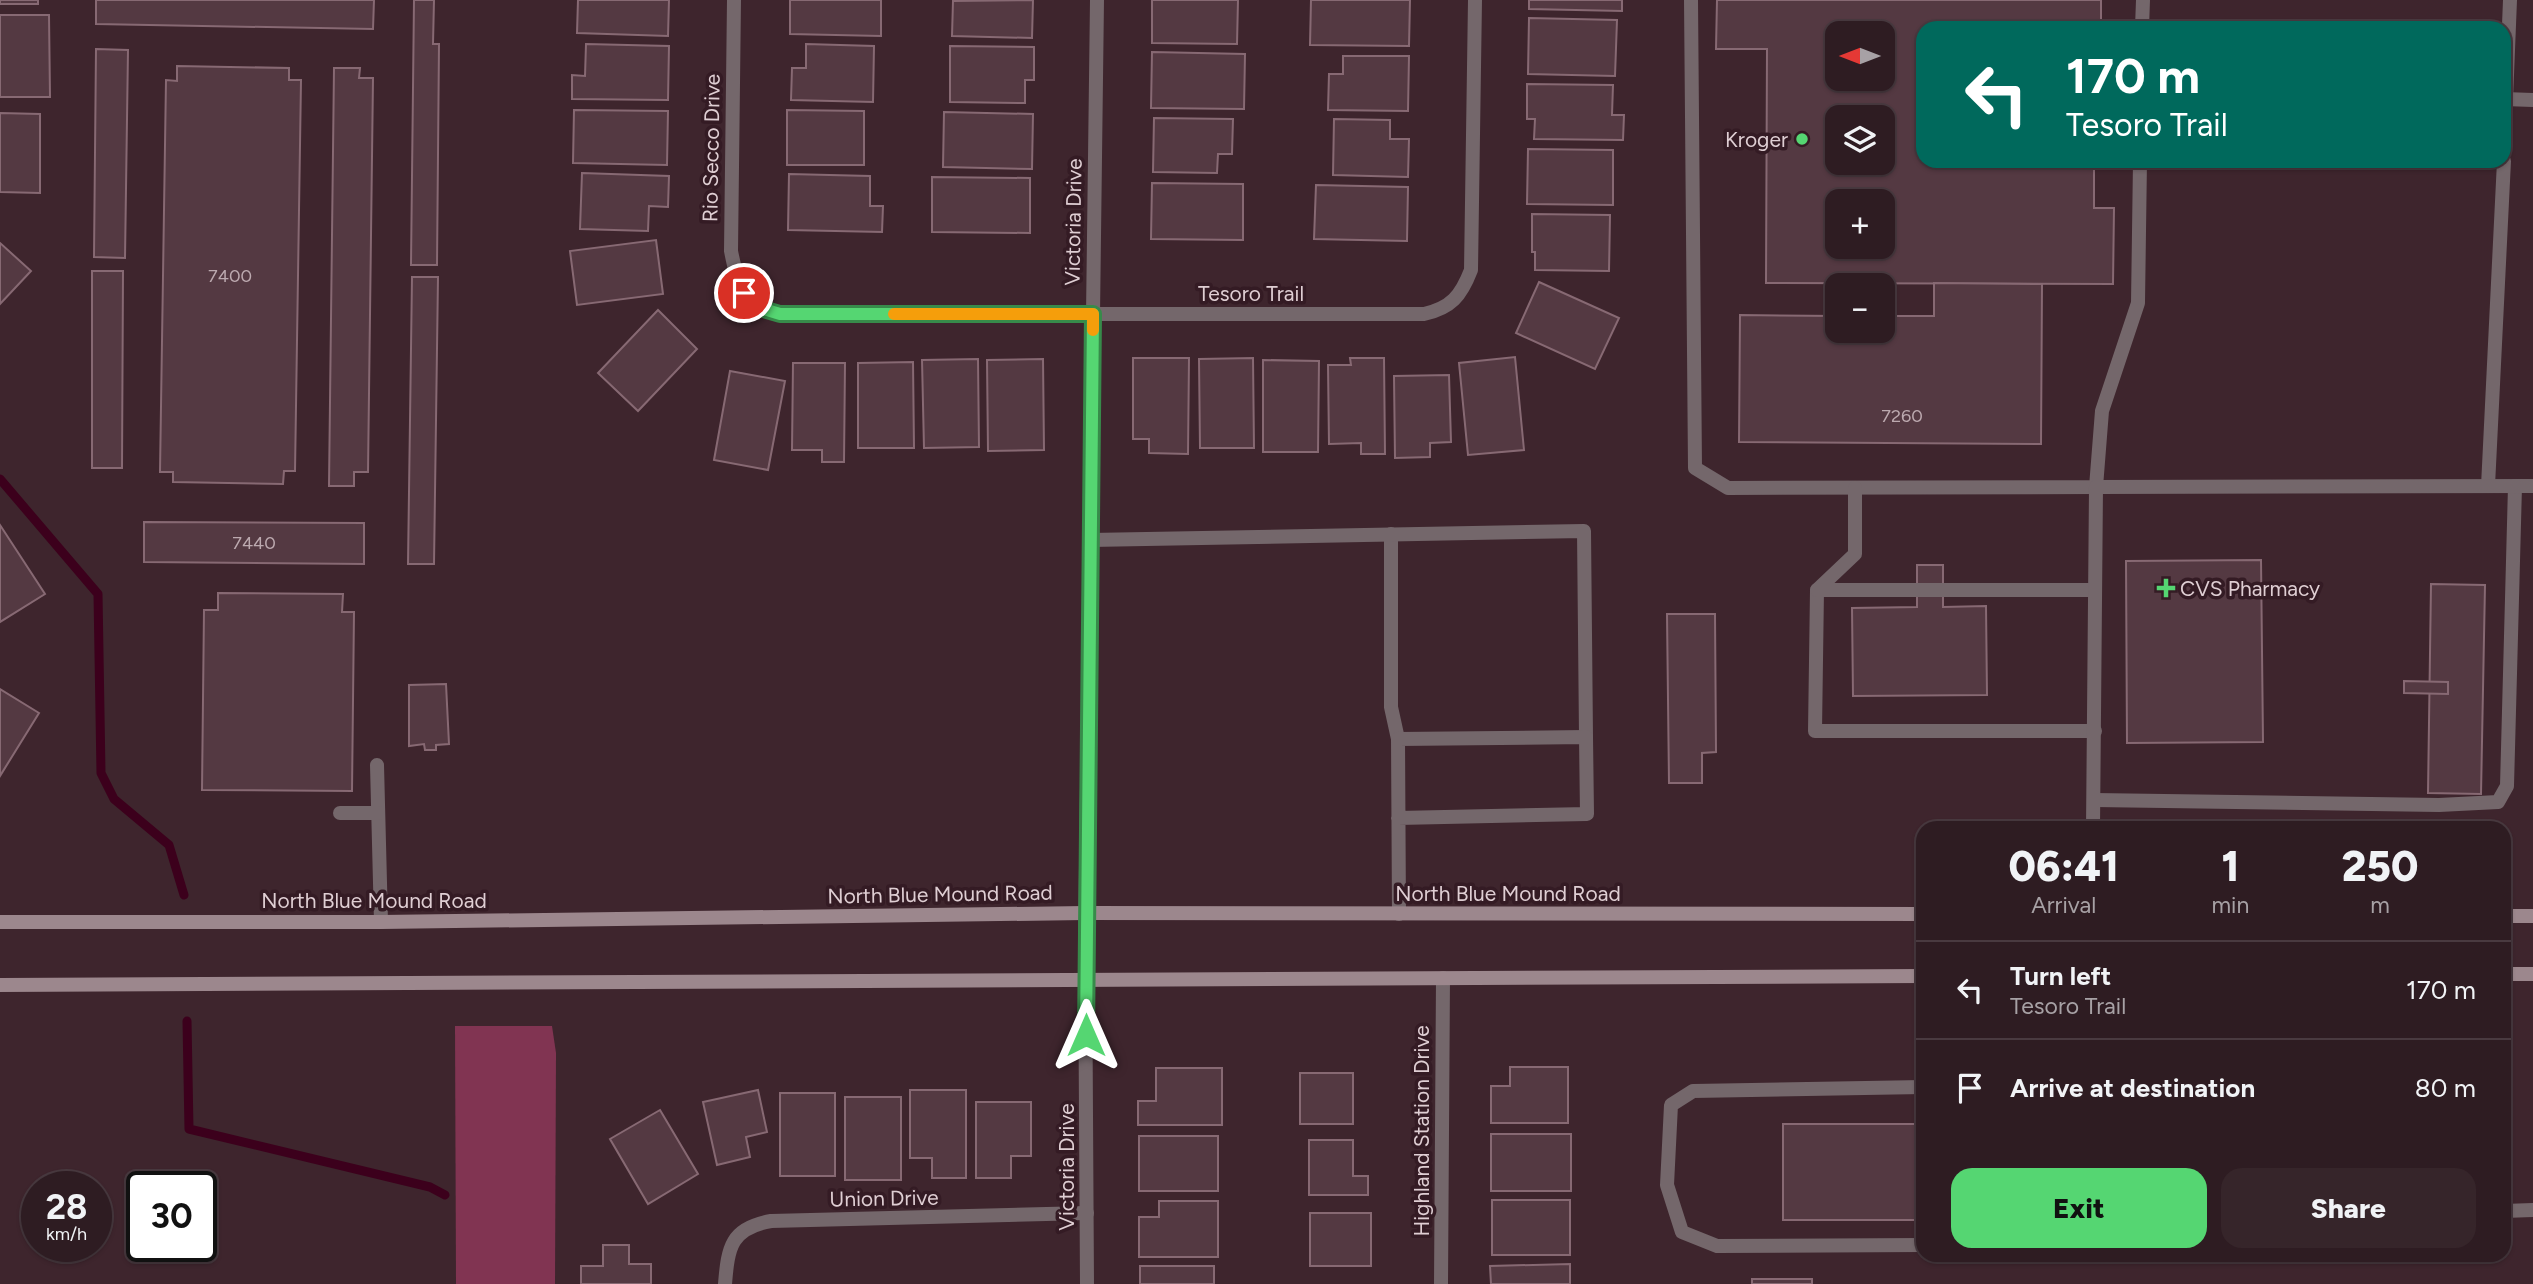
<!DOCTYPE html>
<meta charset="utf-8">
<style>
:root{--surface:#2e1c22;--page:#36252a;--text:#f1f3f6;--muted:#a7a1a5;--line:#493a40;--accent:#55d672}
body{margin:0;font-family:Figtree,sans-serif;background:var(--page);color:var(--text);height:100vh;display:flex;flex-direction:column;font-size:26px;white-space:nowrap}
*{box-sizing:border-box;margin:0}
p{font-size:23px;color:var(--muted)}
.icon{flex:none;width:38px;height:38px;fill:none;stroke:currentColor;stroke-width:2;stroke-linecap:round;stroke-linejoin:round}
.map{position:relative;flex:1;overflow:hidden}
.side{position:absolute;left:1916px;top:821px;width:595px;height:441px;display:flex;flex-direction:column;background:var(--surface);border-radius:21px;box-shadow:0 2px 5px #0004,0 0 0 2px var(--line)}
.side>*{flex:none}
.guide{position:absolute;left:1916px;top:21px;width:595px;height:147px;border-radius:21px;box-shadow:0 2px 5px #0004,0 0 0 2px var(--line);background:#00695c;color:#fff;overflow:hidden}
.needle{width:46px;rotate:270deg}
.fabs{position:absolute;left:1825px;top:21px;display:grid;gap:14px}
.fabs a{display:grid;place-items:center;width:70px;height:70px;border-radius:14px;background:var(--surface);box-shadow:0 2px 5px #0004,0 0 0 2px var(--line);font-size:35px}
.speed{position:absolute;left:21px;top:1171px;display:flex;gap:14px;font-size:35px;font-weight:700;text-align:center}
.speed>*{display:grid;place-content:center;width:91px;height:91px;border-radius:50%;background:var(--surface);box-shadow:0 2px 5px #0004,0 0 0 2px var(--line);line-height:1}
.speed small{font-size:18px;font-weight:400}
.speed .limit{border:4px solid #111;border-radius:10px;background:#fff;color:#111}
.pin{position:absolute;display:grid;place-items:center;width:60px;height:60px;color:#fff;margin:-30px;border:4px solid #fff;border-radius:50%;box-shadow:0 2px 7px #0007}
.me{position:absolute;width:77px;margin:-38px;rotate:0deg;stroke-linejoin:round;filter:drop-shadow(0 0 5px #0008)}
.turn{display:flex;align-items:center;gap:24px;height:147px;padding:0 35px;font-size:32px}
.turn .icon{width:91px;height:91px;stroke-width:2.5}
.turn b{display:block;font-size:49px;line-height:60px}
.eta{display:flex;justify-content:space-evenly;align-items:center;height:119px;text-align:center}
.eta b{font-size:42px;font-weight:800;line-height:49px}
.primary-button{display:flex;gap:14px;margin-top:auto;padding:14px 35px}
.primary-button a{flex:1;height:80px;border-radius:21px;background:var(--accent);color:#111;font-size:28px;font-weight:800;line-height:80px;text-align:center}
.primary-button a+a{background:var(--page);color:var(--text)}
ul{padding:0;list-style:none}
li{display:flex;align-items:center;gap:21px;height:98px;padding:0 35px;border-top:2px solid var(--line)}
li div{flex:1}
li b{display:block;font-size:26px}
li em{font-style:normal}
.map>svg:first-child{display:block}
</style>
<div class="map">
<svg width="2533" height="1284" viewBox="0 0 2533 1284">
<rect width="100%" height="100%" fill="#3e252d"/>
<!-- green -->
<path fill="#813452" d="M 455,1026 L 552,1026 L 556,1053 L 555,1284 L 456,1284 Z"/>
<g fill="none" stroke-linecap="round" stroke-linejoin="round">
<!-- stream -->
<g stroke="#3c001c" stroke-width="9">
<path d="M 0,479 L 98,594 L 101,773 L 114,799 L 169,845 L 184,895"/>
<path d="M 187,1021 L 189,1129 L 430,1187 L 445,1195"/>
</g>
</g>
<!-- building -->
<g fill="#543942" stroke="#876973" stroke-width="2" fill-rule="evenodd">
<rect x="0" y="0" width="38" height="4"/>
<path d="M 96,0 L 374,0 L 373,29 L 96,24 Z"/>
<path d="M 414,0 L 434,0 L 433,44 L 439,44 L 437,265 L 411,265 Z"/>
<path d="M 578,0 L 669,0 L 668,36 L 577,33 Z"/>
<path d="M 790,0 L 881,0 L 881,36 L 790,34 Z"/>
<path d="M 1033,0 L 1032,38 L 952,36 L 953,1 Z"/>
<path d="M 1152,0 L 1238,0 L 1237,44 L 1152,43 Z"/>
<path d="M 1311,0 L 1410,0 L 1409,46 L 1310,45 Z"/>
<path d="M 1529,0 L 1622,0 L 1622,11 L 1529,9 Z"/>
<path d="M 1717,0 L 2101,0 L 2101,28 L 1923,28 L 1923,161 L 2094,161 L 2094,208 L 2114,208 L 2113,284 L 1766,283 L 1767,49 L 1716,49 ZM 1838,33 L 1883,33 L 1883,79 L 1838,79 ZM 1838,117 L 1883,117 L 1883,163 L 1838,163 ZM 1838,201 L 1883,201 L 1883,247 L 1838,247 Z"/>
<path d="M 0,15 L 49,15 L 50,97 L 0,97 Z"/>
<path d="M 1529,18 L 1617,20 L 1615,76 L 1528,74 Z"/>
<path d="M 586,44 L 669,46 L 668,100 L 572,99 L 572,75 L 585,76 Z"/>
<path d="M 806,44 L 874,46 L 873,102 L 791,100 L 792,68 L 806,68 Z"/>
<path d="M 950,46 L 1034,47 L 1034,80 L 1025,80 L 1025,103 L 950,102 Z"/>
<path d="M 96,49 L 128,50 L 125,258 L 94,257 Z"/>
<path d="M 1152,52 L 1245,54 L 1244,109 L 1151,108 Z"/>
<path d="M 1343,56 L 1409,56 L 1408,111 L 1328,110 L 1329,74 L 1343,74 Z"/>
<path d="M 177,66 L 289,68 L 289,80 L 301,80 L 295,471 L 284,471 L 283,484 L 173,482 L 173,472 L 160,472 L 166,80 L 177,81 Z"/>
<path d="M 334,68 L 360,68 L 359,78 L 373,78 L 368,472 L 354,472 L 354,486 L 329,486 Z"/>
<path d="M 1527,84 L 1613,85 L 1612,115 L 1624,115 L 1623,140 L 1534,139 L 1535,119 L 1527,119 Z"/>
<path d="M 574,110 L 668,111 L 667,165 L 573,163 Z"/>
<path d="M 787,110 L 864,111 L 864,165 L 787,165 Z"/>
<path d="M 944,112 L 1033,114 L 1032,169 L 943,167 Z"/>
<path d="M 0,113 L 40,114 L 40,193 L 0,192 Z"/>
<path d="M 1154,118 L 1233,119 L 1232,154 L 1218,154 L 1217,173 L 1153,172 Z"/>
<path d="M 1334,119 L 1390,120 L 1390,139 L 1409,139 L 1408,177 L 1333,175 Z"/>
<path d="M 1528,149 L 1613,150 L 1613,205 L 1527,204 Z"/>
<path d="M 582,173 L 669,176 L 668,207 L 649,206 L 648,231 L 580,229 Z"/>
<path d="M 789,174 L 870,176 L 870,206 L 883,206 L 882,232 L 788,230 Z"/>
<path d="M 932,177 L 1030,178 L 1030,233 L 932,232 Z"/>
<path d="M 1152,183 L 1243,184 L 1243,240 L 1151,239 Z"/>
<path d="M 1316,185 L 1408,187 L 1407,241 L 1314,239 Z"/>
<path d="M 1532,214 L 1610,215 L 1609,271 L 1535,270 L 1535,252 L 1532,252 Z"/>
<path d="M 656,240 L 663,294 L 577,305 L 570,251 Z"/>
<path d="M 0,243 L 31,271 L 0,304 Z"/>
<path d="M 92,271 L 123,271 L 122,468 L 92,468 Z"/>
<path d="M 412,277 L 438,277 L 434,564 L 408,564 Z"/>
<path d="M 1539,282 L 1619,318 L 1595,369 L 1516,333 Z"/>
<path d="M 1934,283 L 2042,284 L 2041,444 L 1739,442 L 1740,315 L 1838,316 L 1838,331 L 1883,331 L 1883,316 L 1934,316 Z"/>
<path d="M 658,310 L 697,349 L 638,411 L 598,373 Z"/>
<path d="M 1515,357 L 1524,450 L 1468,455 L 1459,363 Z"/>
<path d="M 1133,358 L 1189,358 L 1188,454 L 1149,453 L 1149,439 L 1133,439 Z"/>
<path d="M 1253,358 L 1254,448 L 1200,448 L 1199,359 Z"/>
<path d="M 1350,358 L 1384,358 L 1385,454 L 1361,454 L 1361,443 L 1329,444 L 1328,365 L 1351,365 Z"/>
<path d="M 978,359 L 979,447 L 924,448 L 922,360 Z"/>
<path d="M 1043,359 L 1044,450 L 988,451 L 987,360 Z"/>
<path d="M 1263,360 L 1319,361 L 1318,452 L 1263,452 Z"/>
<path d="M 913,362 L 914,448 L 858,448 L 858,363 Z"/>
<path d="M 793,363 L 845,363 L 844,462 L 822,462 L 822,450 L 792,450 Z"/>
<path d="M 730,371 L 785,381 L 768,470 L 714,460 Z"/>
<path d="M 1449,375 L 1451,442 L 1430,443 L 1430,457 L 1395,458 L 1394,376 Z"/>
<path d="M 144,522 L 364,523 L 364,564 L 144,562 Z"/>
<path d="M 0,525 L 45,594 L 0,622 Z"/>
<path d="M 2261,560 L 2263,742 L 2127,743 L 2126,561 Z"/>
<path d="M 1917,565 L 1943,565 L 1943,607 L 1986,606 L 1987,695 L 1853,696 L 1852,608 L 1917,607 Z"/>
<path d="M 2431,584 L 2485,585 L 2481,794 L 2428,793 Z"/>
<path d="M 218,593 L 343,594 L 342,612 L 354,612 L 352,791 L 202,790 L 204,610 L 218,610 Z"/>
<path d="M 1667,614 L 1715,614 L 1716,752 L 1702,753 L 1702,783 L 1669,783 Z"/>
<path d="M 2404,681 L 2448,682 L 2448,694 L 2404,693 Z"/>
<path d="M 446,684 L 449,744 L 436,745 L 436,750 L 425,750 L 424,744 L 409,746 L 409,685 Z"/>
<path d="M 0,689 L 39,713 L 0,776 Z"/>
<path d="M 1510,1067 L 1568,1067 L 1568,1123 L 1491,1123 L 1491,1086 L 1510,1086 Z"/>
<path d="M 1156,1068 L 1222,1068 L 1222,1125 L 1138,1125 L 1138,1101 L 1156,1101 Z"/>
<rect x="1300" y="1073" width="53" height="51"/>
<path d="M 758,1090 L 767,1132 L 746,1137 L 750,1157 L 717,1165 L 703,1102 Z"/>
<path d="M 910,1090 L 966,1090 L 966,1178 L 932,1178 L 932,1158 L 910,1158 Z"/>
<rect x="780" y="1093" width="55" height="83"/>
<rect x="845" y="1097" width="56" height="83"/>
<path d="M 976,1102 L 1031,1102 L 1031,1156 L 1011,1156 L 1011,1178 L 976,1178 Z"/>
<path d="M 660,1110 L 698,1174 L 648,1204 L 610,1139 Z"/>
<rect x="1783" y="1124" width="140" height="96"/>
<rect x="1491" y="1134" width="80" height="57"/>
<rect x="1139" y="1136" width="79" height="55"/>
<path d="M 1309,1140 L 1353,1140 L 1353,1176 L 1368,1176 L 1368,1195 L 1309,1195 Z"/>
<rect x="1492" y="1200" width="78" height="55"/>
<path d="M 1159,1201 L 1218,1201 L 1218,1257 L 1139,1257 L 1139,1217 L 1159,1217 Z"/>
<rect x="1310" y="1213" width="61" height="53"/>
<path d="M 603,1245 L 629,1245 L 629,1264 L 651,1264 L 651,1284 L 581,1284 L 581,1266 L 603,1266 Z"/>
<path d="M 1570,1264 L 1570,1284 L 1491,1284 L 1490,1266 Z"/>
<rect x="1140" y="1266" width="74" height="18"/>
<rect x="1752" y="1279" width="60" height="5"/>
</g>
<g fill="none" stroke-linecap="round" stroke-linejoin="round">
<!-- service -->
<g stroke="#74676b" stroke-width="14">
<path d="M 1691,0 L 1695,468 L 1728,488 L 2096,487 L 2102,411 L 2138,303 L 2140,161"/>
<path d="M 2142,28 L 2143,0"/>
<path d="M 2504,99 L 2533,100"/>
<path d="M 2504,150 L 2510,0"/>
<path d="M 2488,486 L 2504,161"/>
<path d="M 1855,488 L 1855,554 L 1817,590 L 1815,731 L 2095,731"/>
<path d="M 1391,534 L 1391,707 L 1398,739"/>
<path d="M 1090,540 L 1584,531 L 1586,737"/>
<path d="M 1817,590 L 2095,590"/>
<path d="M 377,765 L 381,922"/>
<path d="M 2094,800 L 2439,805 L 2498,802 L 2507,786 L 2515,486"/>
<path d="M 340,813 L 378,813"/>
<path d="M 1398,818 L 1587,814 L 1586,737 L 1398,739 L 1399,914"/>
<path d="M 2093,828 L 2096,487 L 2533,486"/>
<path d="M 1923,1087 L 1693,1091 L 1671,1105 L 1667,1185 L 1682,1232 L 1717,1246 L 1923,1245"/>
<path d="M 2504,1211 L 2533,1210"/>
</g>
<!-- minor -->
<g stroke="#74676b" stroke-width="14">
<path d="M 734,0 L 731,251 C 738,287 744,303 780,314 L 1424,314 C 1451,308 1461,296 1471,270 L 1475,0"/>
<path d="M 725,1284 C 728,1247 731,1228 771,1221 L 1087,1213"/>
<path d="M 1087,1284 L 1085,945 L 1097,0"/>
<path d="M 1441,1284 L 1443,978"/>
</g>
<!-- secondary -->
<g stroke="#9c878d" stroke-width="14">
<path d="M 2504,916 L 2533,916"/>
<path d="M 0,922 L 381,922 L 1085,913 L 1923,914"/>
<path d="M 2504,974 L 2533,974"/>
<path d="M 0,985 L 1923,976"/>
</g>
</g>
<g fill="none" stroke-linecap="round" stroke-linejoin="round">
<defs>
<path id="route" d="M 744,293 L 760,308 L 780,314 L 1093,314 L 1086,1035"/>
</defs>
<!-- route casing -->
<use href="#route" stroke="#378b4a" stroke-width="18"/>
<!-- route -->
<use href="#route" stroke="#55d672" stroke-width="12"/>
<!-- slow -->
<path stroke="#f59e0b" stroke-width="12" d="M 894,314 L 1093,314 L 1093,330"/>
</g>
<!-- markers -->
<g fill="#55d672" stroke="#341b24" stroke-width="2.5">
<circle cx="1802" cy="139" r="7"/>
<path d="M2162.5 577.5h7v7h7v7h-7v7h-7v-7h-7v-7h7z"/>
</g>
<g text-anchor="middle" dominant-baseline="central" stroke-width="7" stroke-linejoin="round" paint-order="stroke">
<!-- number labels -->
<g font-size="18" fill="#bca9af">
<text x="230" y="276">7400</text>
<text x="1902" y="416">7260</text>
<text x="254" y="543">7440</text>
</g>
<!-- poi labels -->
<g font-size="21" fill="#dfced3" stroke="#341b24" text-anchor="end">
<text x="1788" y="139">Kroger</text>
<text x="2180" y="588" text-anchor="start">CVS Pharmacy</text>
</g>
<!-- street labels -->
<g font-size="21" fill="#dfced3" stroke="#341b24">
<text transform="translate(711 148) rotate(-89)">Rio Secco Drive</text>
<text transform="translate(1073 222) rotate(-89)">Victoria Drive</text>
<text x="1251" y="293">Tesoro Trail</text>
<text x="1508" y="893">North Blue Mound Road</text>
<text transform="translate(940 894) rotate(-1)">North Blue Mound Road</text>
<text x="374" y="900">North Blue Mound Road</text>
<text transform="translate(1421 1131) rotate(-90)">Highland Station Drive</text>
<text transform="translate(1066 1167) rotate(-90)">Victoria Drive</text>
<text transform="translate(884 1198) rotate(-1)">Union Drive</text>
</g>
</g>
</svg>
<div class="fabs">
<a><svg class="needle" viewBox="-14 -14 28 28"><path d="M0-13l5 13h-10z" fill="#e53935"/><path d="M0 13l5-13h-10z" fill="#a7a1a5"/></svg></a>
<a><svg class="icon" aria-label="layers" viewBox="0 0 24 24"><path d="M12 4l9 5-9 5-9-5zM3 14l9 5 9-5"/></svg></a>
<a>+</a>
<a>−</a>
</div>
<div class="speed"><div>28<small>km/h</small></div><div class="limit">30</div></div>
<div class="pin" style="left:744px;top:293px;background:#d93025"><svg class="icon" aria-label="arrive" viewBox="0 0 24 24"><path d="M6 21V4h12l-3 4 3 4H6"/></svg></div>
<svg class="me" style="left:1086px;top:1035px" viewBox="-20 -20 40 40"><path d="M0-17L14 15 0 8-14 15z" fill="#55d672" stroke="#fff" stroke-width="4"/></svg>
<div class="guide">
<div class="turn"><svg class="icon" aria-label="left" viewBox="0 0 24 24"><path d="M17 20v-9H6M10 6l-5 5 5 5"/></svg><div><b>170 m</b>Tesoro Trail</div></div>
</div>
<section class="side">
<div class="eta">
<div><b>06:41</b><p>Arrival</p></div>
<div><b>1</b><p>min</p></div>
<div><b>250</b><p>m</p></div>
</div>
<ul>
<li><svg class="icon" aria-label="left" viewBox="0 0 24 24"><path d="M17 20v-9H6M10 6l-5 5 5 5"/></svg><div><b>Turn left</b><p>Tesoro Trail</p></div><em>170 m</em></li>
<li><svg class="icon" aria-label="arrive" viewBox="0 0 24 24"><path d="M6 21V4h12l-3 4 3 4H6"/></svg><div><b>Arrive at destination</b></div><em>80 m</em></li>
</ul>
<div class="primary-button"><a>Exit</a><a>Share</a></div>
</section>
</div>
